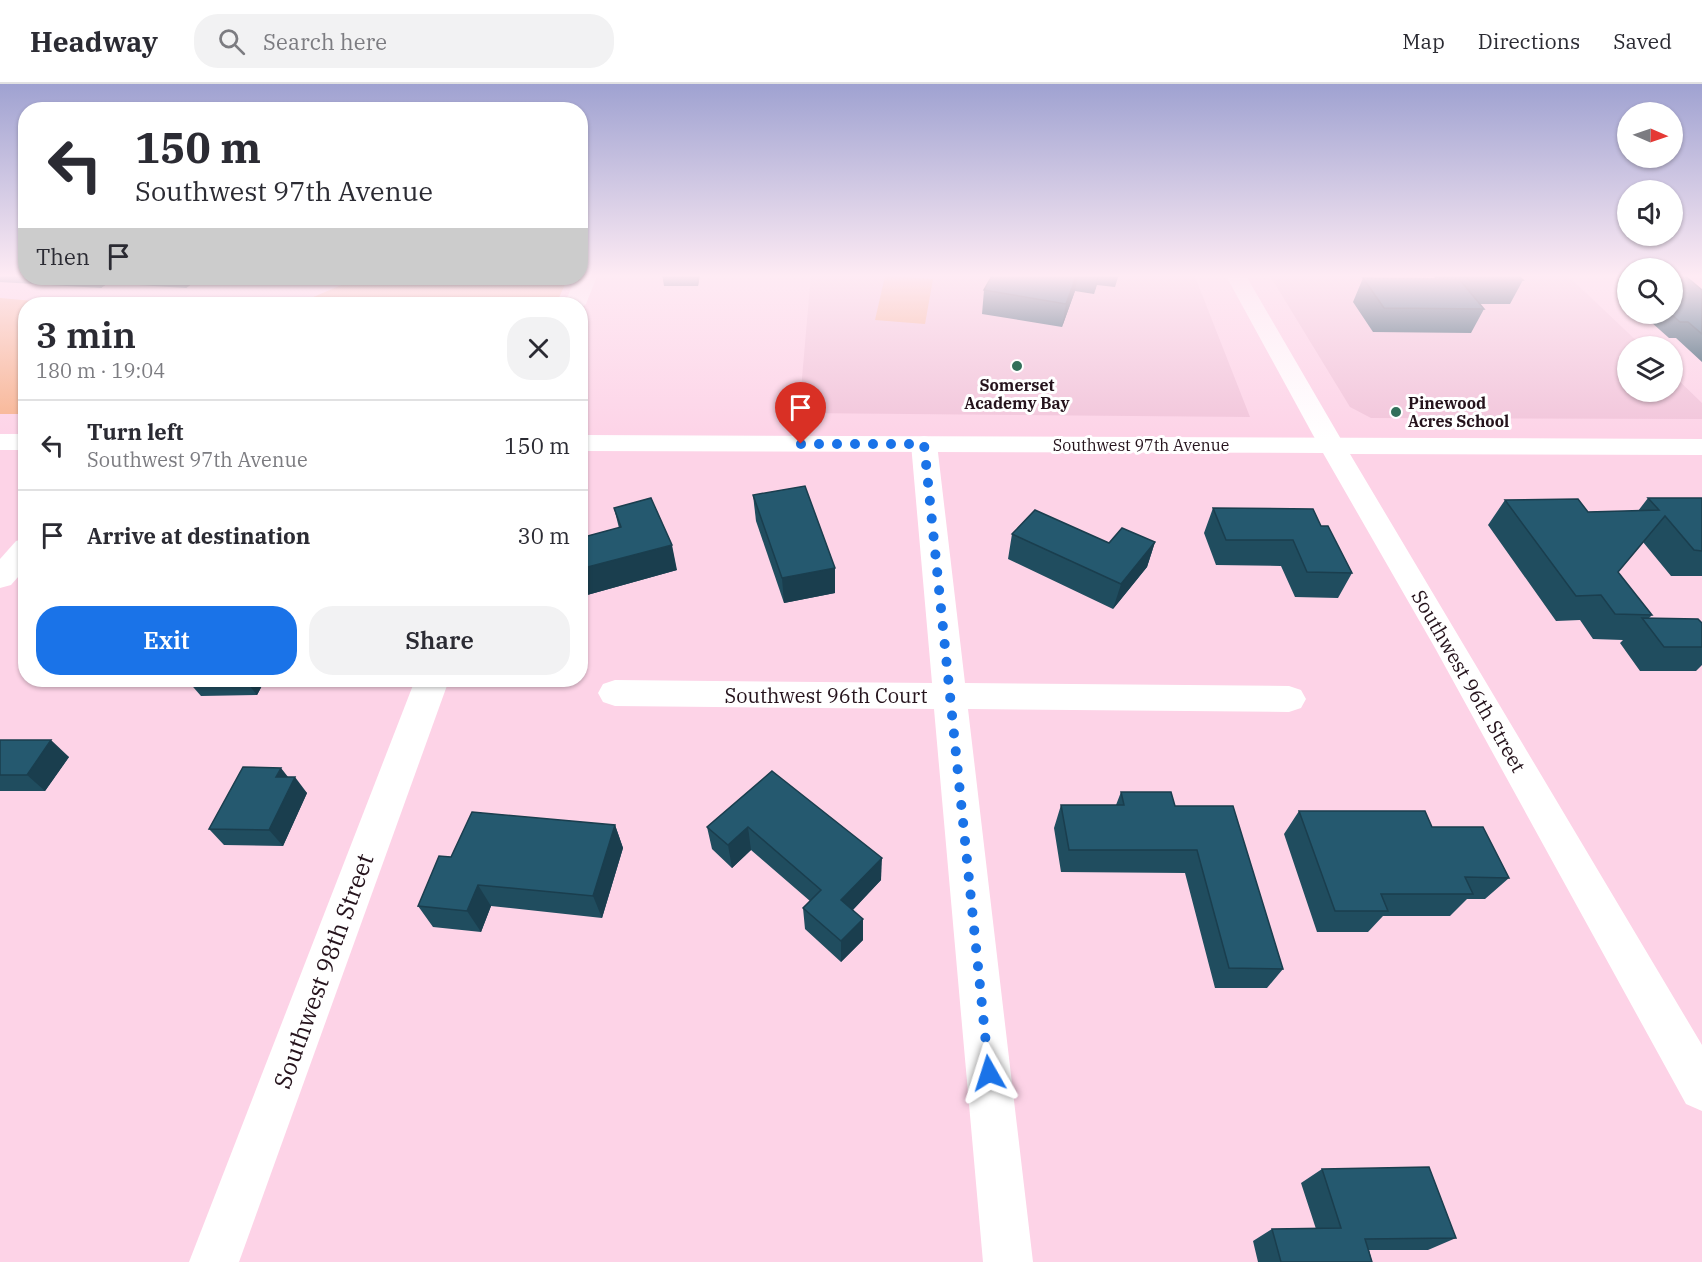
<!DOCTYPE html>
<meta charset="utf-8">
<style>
:root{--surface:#fff;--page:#f2f2f3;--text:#2b2b33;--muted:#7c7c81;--line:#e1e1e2;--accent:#1a73e8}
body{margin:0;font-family:"IBM Plex Serif",serif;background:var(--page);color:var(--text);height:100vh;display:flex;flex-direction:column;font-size:22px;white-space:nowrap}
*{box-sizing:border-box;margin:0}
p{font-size:20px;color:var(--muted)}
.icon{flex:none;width:33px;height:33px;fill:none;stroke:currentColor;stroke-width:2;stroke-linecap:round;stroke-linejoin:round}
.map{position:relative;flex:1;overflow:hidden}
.details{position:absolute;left:18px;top:213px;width:570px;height:390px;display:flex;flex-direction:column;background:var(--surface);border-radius:24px;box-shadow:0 2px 4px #0004}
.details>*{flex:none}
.guide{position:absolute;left:18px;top:18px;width:570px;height:183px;border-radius:24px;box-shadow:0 2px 4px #0004;background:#fff;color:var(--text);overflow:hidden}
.needle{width:39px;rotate:92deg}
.controls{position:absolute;left:1617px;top:18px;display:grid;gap:12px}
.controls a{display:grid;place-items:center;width:66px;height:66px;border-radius:50%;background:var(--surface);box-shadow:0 2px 4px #0004;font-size:30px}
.pin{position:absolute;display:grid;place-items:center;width:51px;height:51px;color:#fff;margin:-62px -26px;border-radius:50% 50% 50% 0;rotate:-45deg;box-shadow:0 0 6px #0007}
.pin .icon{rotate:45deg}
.me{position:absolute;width:66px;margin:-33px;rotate:354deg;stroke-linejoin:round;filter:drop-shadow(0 0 4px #0008)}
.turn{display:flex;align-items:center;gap:21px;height:126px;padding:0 18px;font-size:27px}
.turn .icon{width:78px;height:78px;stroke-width:2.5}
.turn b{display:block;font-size:42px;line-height:51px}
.then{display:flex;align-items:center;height:57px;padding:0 18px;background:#0003;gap:12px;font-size:22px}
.round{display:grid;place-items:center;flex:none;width:63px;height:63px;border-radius:24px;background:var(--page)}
.overview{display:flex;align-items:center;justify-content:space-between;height:102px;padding:0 18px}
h1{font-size:36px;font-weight:600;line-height:45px}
.action{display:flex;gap:12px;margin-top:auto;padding:12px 18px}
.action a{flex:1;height:69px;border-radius:24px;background:var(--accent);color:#fff;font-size:24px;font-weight:600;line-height:69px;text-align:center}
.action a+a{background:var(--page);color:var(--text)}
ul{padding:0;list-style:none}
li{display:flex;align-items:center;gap:18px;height:90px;padding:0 18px;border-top:2px solid var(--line)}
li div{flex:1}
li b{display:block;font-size:22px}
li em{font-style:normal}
header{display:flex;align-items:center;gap:36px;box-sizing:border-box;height:84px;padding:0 30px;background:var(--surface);border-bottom:2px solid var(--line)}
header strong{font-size:28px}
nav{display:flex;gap:33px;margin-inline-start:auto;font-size:21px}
.search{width:420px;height:54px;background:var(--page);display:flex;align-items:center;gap:15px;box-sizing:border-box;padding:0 21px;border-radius:24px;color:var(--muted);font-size:22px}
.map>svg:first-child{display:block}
</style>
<header>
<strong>Headway</strong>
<div class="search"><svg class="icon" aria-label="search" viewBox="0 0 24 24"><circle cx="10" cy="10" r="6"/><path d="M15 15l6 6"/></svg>Search here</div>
<nav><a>Map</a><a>Directions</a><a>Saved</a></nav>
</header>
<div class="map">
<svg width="1702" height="1178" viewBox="0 0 1702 1178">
<rect width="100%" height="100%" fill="#fdd3e7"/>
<!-- built -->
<g fill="#f1c3d9">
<path d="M 811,190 L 1194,190 L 1250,333 L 799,329 Z"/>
<path d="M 1269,190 L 1566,190 L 1642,262 L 1628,262 L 1628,308 L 1672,308 L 1673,291 L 1702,319 L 1702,335 L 1371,334 L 1350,323 Z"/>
</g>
<!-- green -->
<g fill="#f7b18c">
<path d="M 885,192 L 933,195 L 925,240 L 875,236 Z"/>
<path d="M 358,194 L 568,194 L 556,220 L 284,220 L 311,214 Z"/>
<path d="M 0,214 L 68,220 L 26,220 L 25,330 L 0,330 Z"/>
</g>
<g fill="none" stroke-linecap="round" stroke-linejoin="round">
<!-- street -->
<g fill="#fff" fill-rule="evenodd">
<path d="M 580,190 L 598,190 L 586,220 L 580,225 L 580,220 L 564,220 L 576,194 L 580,194 Z"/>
<path d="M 1225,190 L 1245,190 L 1345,362 L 1341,368 L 1332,370 L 1323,368 L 1319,362 Z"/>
<path d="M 924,352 L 933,354 L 937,360 L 965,599 L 1289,602 L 1301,606 L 1306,615 L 1301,624 L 1289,628 L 968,625 L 1033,1178 L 983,1178 L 934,625 L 615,622 L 603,618 L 598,609 L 603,600 L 615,596 L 932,599 L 911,360 L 915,354 Z"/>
<path d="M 26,454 L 26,484 L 11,501 L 0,504 L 0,475 L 16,457 Z"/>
<path d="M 415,596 L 449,596 L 239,1178 L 189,1178 Z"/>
</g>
<!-- secondary -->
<g fill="#fff" fill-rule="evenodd">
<rect x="0" y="350" width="26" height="16"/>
<path d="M 580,351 L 1702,355 L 1702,371 L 1350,370 L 1702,961 L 1702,1027 L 1686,1020 L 1435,564 L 1323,369 L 580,367 Z"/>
</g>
</g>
<!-- wall -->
<g fill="#204d5f">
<path d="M 0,190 L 26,190 L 26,194 L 115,194 L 101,204 L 0,198 Z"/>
<path d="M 662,190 L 700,190 L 698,202 L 664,202 Z"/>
<path d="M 993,190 L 1119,190 L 1115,203 L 1097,201 L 1094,210 L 1075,207 L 1062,243 L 982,230 L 984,206 Z"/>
<path d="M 1431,190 L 1516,190 L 1523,196 L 1510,220 L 1480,220 L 1484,225 L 1471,249 L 1373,248 L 1353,218 L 1363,194 L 1436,195 Z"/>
<path d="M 133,194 L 200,194 L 186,204 L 138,201 Z"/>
<path d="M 1702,206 L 1702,278 L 1676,254 L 1669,254 L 1642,230 L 1672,230 Z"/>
<path d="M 753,411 L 835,484 L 835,509 L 784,519 L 756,437 Z"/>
<path d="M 1648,414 L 1702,414 L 1702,492 L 1671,492 L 1643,458 L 1618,488 L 1652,531 L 1649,534 L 1702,539 L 1702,581 L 1696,587 L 1640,587 L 1620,559 L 1623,556 L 1593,555 L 1580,536 L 1556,537 L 1488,441 L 1505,416 L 1588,428 L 1638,427 Z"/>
<path d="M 614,424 L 677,486 L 580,513 L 580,454 L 619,444 Z"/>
<path d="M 1213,424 L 1321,442 L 1352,489 L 1338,514 L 1295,513 L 1281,482 L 1216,481 L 1204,449 Z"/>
<path d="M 1012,450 L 1109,459 L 1155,458 L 1147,483 L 1113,525 L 1008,475 Z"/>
<path d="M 187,596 L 265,596 L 257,611 L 201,612 Z"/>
<path d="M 0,656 L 69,673 L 45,707 L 0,707 Z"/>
<path d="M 772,687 L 881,796 L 853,826 L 863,856 L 841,878 L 805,845 L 803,824 L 810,817 L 751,766 L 732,784 L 712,765 L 707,743 Z"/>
<path d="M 289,693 L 307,709 L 283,762 L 224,761 L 209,745 Z"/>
<path d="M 1121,708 L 1175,722 L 1283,885 L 1267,904 L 1215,904 L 1185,789 L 1061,788 L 1054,744 L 1061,721 L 1116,721 Z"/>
<path d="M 1299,727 L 1432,743 L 1509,794 L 1485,815 L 1467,815 L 1450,832 L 1383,832 L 1368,848 L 1317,848 L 1284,750 Z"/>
<path d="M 615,741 L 623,764 L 602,834 L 491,822 L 481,848 L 433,843 L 418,822 L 451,773 Z"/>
<path d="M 1322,1085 L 1456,1154 L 1428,1166 L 1369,1166 L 1372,1178 L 1258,1178 L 1253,1157 L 1272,1145 L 1316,1145 L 1301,1099 Z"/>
</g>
<!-- shaded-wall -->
<g fill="#1a3e4e">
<path d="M 696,190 L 700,190 L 698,202 Z"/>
<path d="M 1077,190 L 1078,190 L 1075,207 L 1062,243 L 1066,220 Z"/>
<path d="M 1098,190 L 1099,190 L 1094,210 Z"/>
<path d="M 95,194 L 115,194 L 101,204 Z"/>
<path d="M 180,194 L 200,194 L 186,204 Z"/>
<path d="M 1155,458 L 1147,483 L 1113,525 L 1121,500 Z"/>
<path d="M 672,461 L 677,486 L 580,513 L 580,485 Z"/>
<path d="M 835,484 L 835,509 L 784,519 L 782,494 Z"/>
<path d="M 245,596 L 265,596 L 257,611 Z"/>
<path d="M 51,656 L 69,673 L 45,707 L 27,691 Z"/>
<path d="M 281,684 L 292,698 L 295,693 L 307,709 L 283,762 L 269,746 L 276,693 Z"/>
<path d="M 615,741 L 623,764 L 602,834 L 593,812 Z"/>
<path d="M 748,743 L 751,766 L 732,784 L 728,761 Z"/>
<path d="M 882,774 L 881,796 L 842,837 L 841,816 Z"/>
<path d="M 478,801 L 491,822 L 481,848 L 467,827 Z"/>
<path d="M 863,835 L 863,856 L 841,878 L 841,857 Z"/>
</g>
<!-- building -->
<g fill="#25596f" stroke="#1a3e4e" stroke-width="1.5">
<path d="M 993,190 L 1077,190 L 1066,220 L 984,206 Z"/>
<path d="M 1463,190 L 1516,190 L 1523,196 L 1470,197 Z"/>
<path d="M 1672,191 L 1684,191 L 1702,206 L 1702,250 L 1688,238 L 1680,238 L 1671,230 L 1672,230 Z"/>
<path d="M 1363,194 L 1459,195 L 1484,225 L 1384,224 Z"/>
<path d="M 805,402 L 835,484 L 782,494 L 753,411 Z"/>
<path d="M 651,414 L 672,461 L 580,485 L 580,454 L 621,443 L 614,424 Z"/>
<path d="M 1648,414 L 1702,414 L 1702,467 L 1694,466 L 1665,432 L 1618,488 L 1652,531 L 1615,530 L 1601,511 L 1576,512 L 1505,416 L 1578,415 L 1588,428 L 1659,426 Z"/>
<path d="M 1213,424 L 1313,425 L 1321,442 L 1328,442 L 1352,489 L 1307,488 L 1293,456 L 1226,456 Z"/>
<path d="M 1035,426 L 1109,459 L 1122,444 L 1155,458 L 1121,500 L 1012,450 Z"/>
<path d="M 1642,534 L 1698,535 L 1702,539 L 1702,563 L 1664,563 Z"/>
<path d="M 0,656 L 51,656 L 27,691 L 0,691 Z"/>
<path d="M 243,683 L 281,684 L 276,693 L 295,693 L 269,746 L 209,745 Z"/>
<path d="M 772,687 L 882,774 L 841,816 L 863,835 L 841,857 L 803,824 L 821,806 L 748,743 L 728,761 L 707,743 Z"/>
<path d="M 1121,708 L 1171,708 L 1175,722 L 1233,722 L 1283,885 L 1229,884 L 1197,766 L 1069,766 L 1061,721 L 1124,721 Z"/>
<path d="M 1299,727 L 1425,727 L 1432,743 L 1483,743 L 1509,794 L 1465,793 L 1473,810 L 1381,810 L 1388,827 L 1335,827 Z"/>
<path d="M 472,728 L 615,741 L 593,812 L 478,801 L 467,827 L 418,822 L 439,772 L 451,773 Z"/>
<path d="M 1429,1083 L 1456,1154 L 1365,1155 L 1372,1178 L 1281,1178 L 1272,1145 L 1341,1144 L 1322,1085 Z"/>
</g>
<!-- sky -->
<linearGradient id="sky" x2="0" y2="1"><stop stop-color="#9fa2d1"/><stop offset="0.54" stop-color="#feebf4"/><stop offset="1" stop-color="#feebf4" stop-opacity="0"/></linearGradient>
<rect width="1702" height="355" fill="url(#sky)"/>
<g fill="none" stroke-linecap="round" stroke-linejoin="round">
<!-- route -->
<path stroke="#1a73e8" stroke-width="10" stroke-dasharray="0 18" d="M 801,360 L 924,360 L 989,989"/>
</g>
<!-- markers -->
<g fill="#326f5a" stroke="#fff" stroke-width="2">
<circle cx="1017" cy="282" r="6"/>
<circle cx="1396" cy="328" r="6"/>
</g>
<g text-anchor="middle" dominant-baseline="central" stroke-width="6" stroke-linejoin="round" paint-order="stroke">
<!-- far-poi labels -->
<g font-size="16" font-weight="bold" fill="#25131c" stroke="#fff">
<text x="1017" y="301">Somerset<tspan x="1017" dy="18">Academy Bay</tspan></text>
<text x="1408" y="319" text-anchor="start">Pinewood<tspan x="1408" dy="18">Acres School</tspan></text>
</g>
<!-- far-street labels -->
<g font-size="16" fill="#25131c" stroke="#fff">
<text x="1141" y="361">Southwest 97th Avenue</text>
</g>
<!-- street labels -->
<g font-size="20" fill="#25131c" stroke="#fff">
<text transform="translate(1469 597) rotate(60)">Southwest 96th Street</text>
<text x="826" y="611">Southwest 96th Court</text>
</g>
<!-- near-street labels -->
<g font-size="24" fill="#25131c" stroke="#fff">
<text transform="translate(323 887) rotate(-70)">Southwest 98th Street</text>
</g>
</g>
</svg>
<div class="controls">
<a><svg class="needle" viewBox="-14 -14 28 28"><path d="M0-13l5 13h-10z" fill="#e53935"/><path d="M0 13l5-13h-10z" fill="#7c7c81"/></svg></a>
<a><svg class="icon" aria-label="sound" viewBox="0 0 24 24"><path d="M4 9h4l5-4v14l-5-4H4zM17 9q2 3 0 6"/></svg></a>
<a><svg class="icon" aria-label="search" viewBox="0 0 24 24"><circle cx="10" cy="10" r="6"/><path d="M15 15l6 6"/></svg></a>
<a><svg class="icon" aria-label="layers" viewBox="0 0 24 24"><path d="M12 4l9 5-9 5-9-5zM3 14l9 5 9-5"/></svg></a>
</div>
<div class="pin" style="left:801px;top:360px;background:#d93025"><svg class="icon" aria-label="arrive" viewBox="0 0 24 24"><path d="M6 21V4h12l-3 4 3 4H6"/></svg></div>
<svg class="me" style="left:989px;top:989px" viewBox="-20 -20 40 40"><path d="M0-17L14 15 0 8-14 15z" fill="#1a73e8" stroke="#fff" stroke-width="4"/></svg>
<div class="guide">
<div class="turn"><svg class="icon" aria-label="left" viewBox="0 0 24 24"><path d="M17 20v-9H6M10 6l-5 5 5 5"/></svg><div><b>150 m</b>Southwest 97th Avenue</div></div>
<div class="then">Then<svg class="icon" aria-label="arrive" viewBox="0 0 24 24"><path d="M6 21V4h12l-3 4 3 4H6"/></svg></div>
</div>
<section class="details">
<div class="overview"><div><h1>3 min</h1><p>180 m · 19:04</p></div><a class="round"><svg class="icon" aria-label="close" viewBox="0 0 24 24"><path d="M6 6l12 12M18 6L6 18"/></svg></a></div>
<ul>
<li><svg class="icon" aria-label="left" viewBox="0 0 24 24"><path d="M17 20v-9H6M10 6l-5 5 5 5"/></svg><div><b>Turn left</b><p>Southwest 97th Avenue</p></div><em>150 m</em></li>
<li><svg class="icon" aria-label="arrive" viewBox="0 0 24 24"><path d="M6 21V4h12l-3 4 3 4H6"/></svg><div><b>Arrive at destination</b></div><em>30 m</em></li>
</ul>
<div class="action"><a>Exit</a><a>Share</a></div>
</section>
</div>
